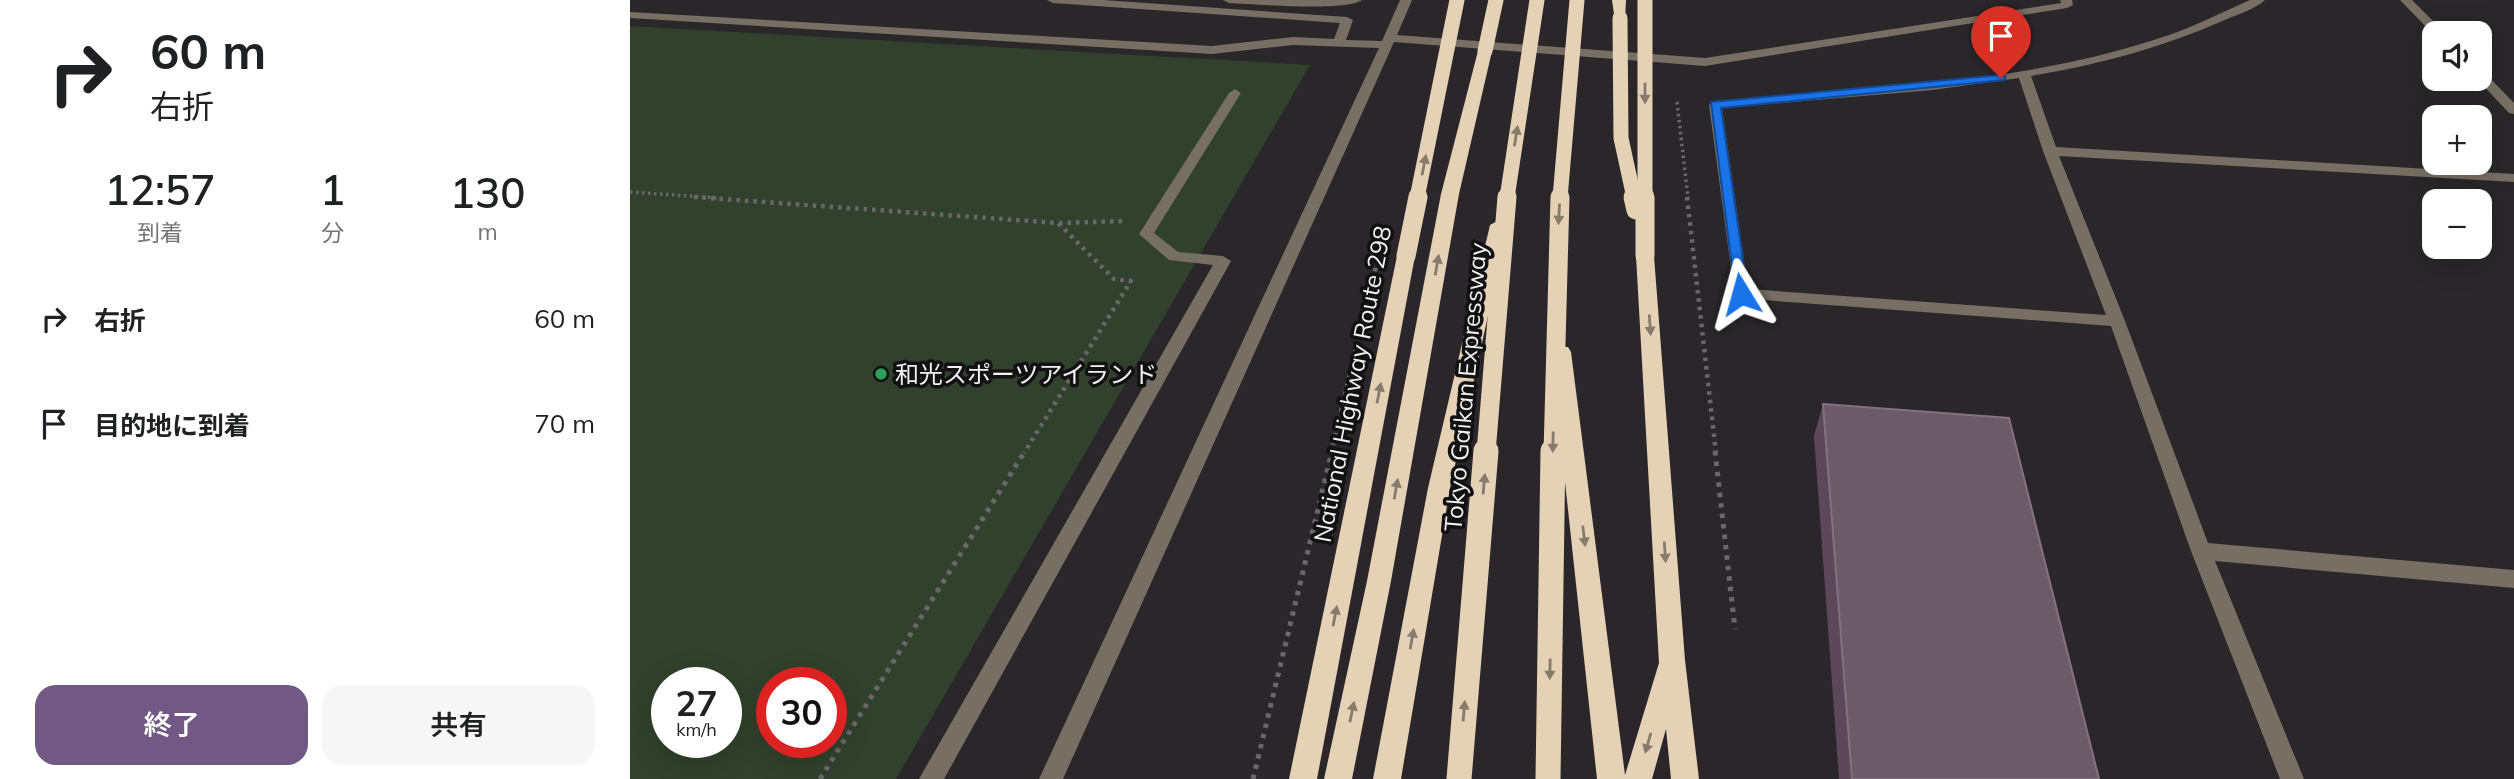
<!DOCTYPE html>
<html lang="ja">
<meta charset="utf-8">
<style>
:root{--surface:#fff;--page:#f6f6f6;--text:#202124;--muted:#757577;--accent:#715885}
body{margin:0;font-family:Mulish,"Noto Sans JP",sans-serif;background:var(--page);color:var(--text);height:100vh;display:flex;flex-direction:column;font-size:26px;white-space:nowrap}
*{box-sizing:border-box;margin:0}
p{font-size:23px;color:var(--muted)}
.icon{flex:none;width:38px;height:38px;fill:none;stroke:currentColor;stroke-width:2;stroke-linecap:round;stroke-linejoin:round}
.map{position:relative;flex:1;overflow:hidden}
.panel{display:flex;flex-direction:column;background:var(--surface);width:630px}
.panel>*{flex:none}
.guide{background:#fff;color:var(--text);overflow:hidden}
.controls{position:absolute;left:1792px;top:21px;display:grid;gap:14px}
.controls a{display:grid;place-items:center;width:70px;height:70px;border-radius:14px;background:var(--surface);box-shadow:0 7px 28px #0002;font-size:35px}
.speed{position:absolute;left:21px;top:667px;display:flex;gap:14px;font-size:35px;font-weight:700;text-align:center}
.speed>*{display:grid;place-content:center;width:91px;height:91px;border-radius:50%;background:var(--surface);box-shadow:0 7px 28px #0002;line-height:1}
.speed small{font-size:18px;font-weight:400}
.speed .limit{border:10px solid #d22;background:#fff;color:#111}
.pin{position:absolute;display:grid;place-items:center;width:60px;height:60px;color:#fff;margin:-72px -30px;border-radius:50% 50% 50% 0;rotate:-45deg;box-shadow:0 0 7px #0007}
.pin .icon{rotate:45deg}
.me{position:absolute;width:77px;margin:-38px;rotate:352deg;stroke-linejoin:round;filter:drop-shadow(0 0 5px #0008)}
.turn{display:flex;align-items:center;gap:24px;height:147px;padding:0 35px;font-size:32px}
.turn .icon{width:91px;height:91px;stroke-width:2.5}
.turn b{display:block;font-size:49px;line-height:60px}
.eta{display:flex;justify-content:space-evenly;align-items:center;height:119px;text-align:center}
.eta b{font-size:42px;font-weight:600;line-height:49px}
.button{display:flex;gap:14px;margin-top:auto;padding:14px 35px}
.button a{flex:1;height:80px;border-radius:21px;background:var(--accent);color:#fff;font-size:28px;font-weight:600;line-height:80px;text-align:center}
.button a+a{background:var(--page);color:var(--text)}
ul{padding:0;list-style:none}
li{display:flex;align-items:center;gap:21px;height:105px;padding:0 35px}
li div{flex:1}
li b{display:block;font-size:26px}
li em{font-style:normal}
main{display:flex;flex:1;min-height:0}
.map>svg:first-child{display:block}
</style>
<main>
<section class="panel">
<div class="guide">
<div class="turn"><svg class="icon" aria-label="right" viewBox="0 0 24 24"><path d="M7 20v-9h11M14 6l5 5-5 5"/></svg><div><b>60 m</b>右折</div></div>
</div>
<div class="eta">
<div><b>12:57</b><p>到着</p></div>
<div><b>1</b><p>分</p></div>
<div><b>130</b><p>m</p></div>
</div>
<ul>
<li><svg class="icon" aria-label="right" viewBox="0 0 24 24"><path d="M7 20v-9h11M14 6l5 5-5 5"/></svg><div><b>右折</b></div><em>60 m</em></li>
<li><svg class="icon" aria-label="arrive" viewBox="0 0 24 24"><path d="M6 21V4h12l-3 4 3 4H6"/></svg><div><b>目的地に到着</b></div><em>70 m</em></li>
</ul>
<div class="button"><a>終了</a><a>共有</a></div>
</section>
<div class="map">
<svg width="1884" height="779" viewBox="0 0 1884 779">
<rect width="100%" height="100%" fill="#2a272b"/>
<!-- green -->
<path fill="#31412d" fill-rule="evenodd" d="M 0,26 L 680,65 L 266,779 L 0,779 ZM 37,682 L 96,682 L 96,742 L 37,742 ZM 142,682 L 201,682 L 201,742 L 142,742 Z"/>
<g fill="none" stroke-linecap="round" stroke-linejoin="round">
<!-- path-far2 -->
<path stroke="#6a676a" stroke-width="3.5" stroke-dasharray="2.5 3.5" stroke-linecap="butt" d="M 0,192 L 88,198"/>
<!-- path-far1 -->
<g stroke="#6a676a" stroke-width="4.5" stroke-dasharray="3.5 5" stroke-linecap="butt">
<path d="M 64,197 L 428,223 L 484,279 L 501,281 L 394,453"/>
<path d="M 429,223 L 494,221"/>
</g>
<!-- path -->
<path stroke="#6a676a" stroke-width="5" stroke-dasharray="4.5 6" stroke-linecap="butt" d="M 190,779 L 395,451"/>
<!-- lane -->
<g fill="#776f64" fill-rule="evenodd">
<path d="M 417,0 L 473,0 L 717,17 L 723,20 L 716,40 L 752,41 L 770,0 L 782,0 L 767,35 L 1075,58 L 1431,3 L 1430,0 L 1442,0 L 1443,5 L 1437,8 L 1075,66 L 764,42 L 433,779 L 409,779 L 749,48 L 663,45 L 582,54 L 0,18 L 0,12 L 582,46 L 663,37 L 704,39 L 710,23 L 423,3 Z"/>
<path d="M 593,0 L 732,0 C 714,12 625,4 599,3 Z"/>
<path d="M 605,89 L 611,93 L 524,233 L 548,252 L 593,256 L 601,261 L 314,779 L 289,779 L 583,265 L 539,260 L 509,234 L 599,93 Z"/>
</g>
<!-- street -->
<g fill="#776f64" fill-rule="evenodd">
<path d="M 1620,0 L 1635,0 C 1625,9 1609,14 1597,19 C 1535,47 1468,65 1401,76 L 1426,147 L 1884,174 L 1884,182 L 1429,156 L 1495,321 L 1578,543 L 1884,570 L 1884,588 L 1585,561 L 1674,779 L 1650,779 L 1561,551 L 1481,326 L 1105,298 L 1079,105 L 1085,101 C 1232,89 1385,85 1527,39 C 1559,29 1589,14 1620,0 ZM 1389,78 L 1413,151 L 1476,315 L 1118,289 L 1092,108 L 1302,90 Z"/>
<path d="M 1770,0 L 1782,0 L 1815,33 L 1804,35 Z"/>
<path d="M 1850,71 L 1854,72 L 1884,103 L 1884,114 L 1879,113 L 1847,79 L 1850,79 Z"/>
</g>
<!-- highway -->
<g fill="#e5d1b6" fill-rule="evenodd">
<path d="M 982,0 L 996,0 L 995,21 L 985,21 Z"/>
<path d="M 855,47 L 862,51 L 829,194 L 761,581 L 722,779 L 694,779 L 737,581 L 811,194 L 848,51 Z"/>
<path d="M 869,220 L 878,225 L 820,488 L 771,779 L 743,779 L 798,488 L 860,225 Z"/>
<path d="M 776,250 L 785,256 L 687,779 L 659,779 L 767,256 Z"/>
<path d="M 1015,250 L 1024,256 L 1055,660 L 1069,779 L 1041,779 L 1036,729 L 1022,779 L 967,779 L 921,352 L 924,347 L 938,347 L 941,352 L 995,775 L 1029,663 L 1006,256 Z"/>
</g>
<!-- path-bridge-far2 -->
<path stroke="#6a676a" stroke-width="3.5" stroke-dasharray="2.5 3.5" stroke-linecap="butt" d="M 1047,102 L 1058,198"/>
<!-- path-bridge-far1 -->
<g stroke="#6a676a" stroke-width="4.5" stroke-dasharray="3.5 5" stroke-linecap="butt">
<path d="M 1057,197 L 1086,453"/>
<path d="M 701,453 L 746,266"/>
</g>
<!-- path-bridge -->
<g stroke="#6a676a" stroke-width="5" stroke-dasharray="4.5 6" stroke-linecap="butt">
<path d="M 1085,451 L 1105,629"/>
<path d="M 623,779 L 702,451"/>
</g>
<!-- highway-bridge-far2 -->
<g stroke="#e5d1b6" stroke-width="15">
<path d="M 1015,0 L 1015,198"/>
<path d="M 990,18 L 991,138 L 1004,198"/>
<path d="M 855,51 L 866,0"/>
<path d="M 787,198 L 827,0"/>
<path d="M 877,198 L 907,0"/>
<path d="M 930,198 L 947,0"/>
</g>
<!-- highway-bridge-far1 -->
<g stroke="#e5d1b6" stroke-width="19">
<path d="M 1003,197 L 1006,210"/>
<path d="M 1015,197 L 1015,256"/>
<path d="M 776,256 L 788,197"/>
<path d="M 856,453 L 877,197"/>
<path d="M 923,453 L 930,197"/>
</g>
<!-- highway-bridge -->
<g stroke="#e5d1b6" stroke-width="25">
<path d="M 829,779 L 856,451"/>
<path d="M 918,779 L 923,451"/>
</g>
</g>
<!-- wall -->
<path fill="#5c4859" d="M 1193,404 L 1469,779 L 1209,779 L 1184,436 Z"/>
<!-- building -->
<path fill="#6d5a69" stroke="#82727f" stroke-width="2" d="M 1193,404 L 1379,418 L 1469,779 L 1222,779 Z"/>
<!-- one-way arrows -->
<defs><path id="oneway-solid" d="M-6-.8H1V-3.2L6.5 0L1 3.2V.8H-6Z" transform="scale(1.75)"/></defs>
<g fill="#867b6c">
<use href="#oneway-solid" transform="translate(1015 93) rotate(90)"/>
<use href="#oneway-solid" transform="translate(886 136) rotate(-81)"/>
<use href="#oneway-solid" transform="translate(794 165) rotate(-79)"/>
<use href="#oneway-solid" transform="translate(929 214) rotate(93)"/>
<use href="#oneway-solid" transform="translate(807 265) rotate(-80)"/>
<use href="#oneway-solid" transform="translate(1020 325) rotate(86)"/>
<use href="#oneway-solid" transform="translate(749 393) rotate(-79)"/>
<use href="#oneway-solid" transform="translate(923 442) rotate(91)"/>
<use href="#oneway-solid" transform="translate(854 484) rotate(-85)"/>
<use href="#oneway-solid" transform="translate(766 489) rotate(-80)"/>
<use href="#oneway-solid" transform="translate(954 536) rotate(83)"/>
<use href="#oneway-solid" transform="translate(1035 552) rotate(86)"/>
<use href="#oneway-solid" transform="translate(705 616) rotate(-79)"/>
<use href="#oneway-solid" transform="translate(782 639) rotate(-80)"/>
<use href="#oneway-solid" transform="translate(920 669) rotate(91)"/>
<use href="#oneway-solid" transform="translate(834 711) rotate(-85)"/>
<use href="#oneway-solid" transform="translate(722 712) rotate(-78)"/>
<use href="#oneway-solid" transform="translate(1018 743) rotate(106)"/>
</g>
<!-- route -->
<path fill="#1a73e8" stroke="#114b97" stroke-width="2" d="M 1371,75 L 1375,76 L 1375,80 L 1091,108 L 1118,294 L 1116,298 L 1106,298 L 1081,102 Z"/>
<!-- markers -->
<circle fill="#2e9e5b" stroke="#121112" stroke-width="2.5" cx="251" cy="374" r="7"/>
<g text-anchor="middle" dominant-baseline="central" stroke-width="7" stroke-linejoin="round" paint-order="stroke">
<!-- poi labels -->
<g font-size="24" fill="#f3f1f3" stroke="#121112" text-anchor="start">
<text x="265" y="374">和光スポーツアイランド</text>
</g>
<!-- street labels -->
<g font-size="24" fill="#f3f1f3" stroke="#121112">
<text transform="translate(722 384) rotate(-79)">National Highway Route 298</text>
<text transform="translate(835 387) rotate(-85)">Tokyo Gaikan Expressway</text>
</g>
</g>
</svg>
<div class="controls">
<a><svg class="icon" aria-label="sound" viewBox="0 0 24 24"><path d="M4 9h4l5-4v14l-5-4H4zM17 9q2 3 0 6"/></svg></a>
<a>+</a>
<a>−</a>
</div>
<div class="speed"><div>27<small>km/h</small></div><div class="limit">30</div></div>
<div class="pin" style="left:1371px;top:78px;background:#d93025"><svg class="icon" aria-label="arrive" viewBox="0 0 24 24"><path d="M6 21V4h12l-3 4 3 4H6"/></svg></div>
<svg class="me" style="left:1111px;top:294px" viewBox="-20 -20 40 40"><path d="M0-17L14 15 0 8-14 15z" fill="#1a73e8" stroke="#fff" stroke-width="4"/></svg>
</div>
</main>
